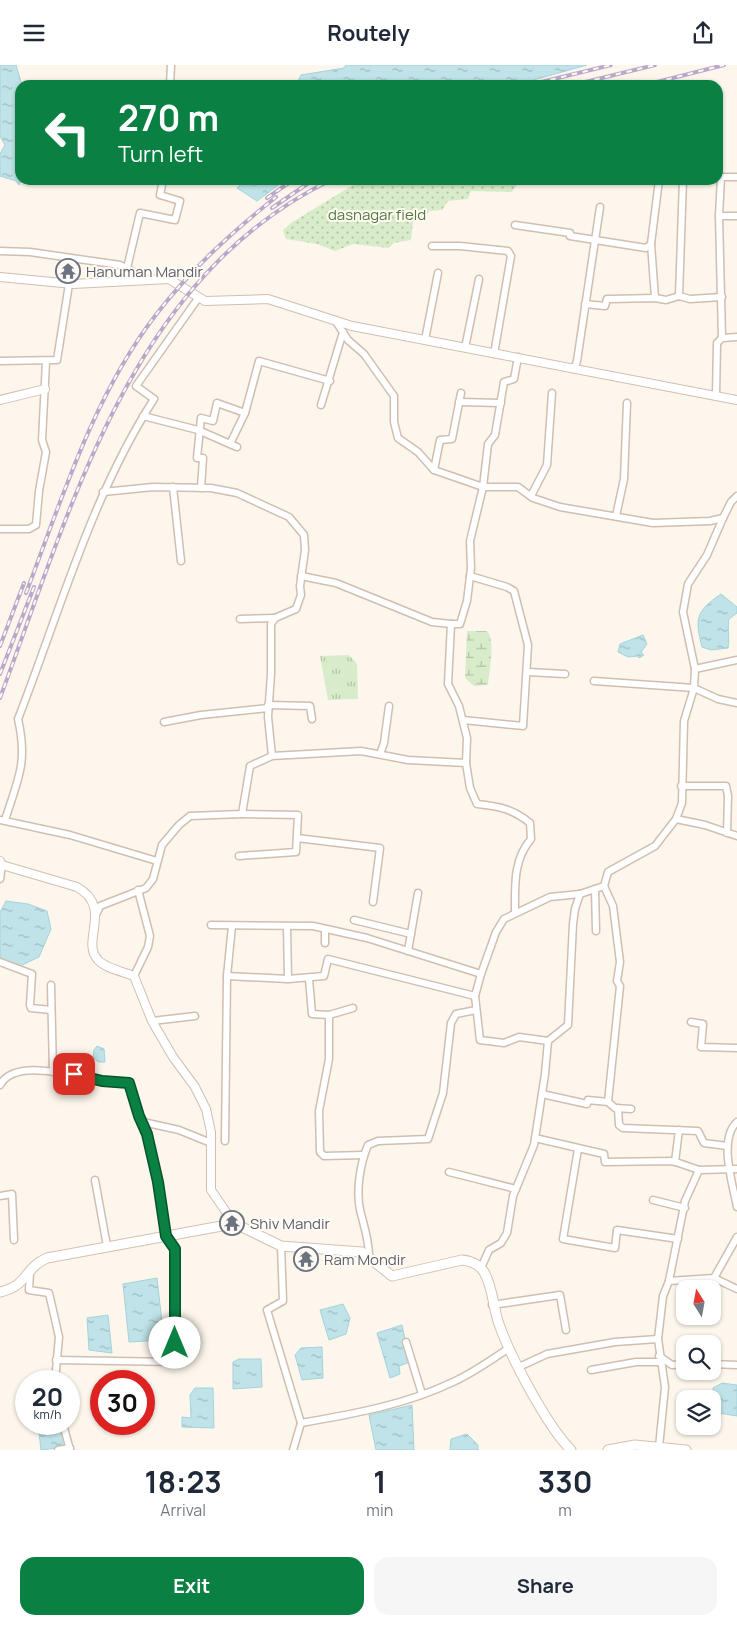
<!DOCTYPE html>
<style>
:root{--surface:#fff;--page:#f6f6f7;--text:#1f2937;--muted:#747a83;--accent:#0b8043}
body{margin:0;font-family:Manrope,sans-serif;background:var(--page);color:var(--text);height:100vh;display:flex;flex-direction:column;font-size:19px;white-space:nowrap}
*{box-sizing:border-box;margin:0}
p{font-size:16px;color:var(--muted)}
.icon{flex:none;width:28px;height:28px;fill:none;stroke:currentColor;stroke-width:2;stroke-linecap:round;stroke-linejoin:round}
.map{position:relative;height:1385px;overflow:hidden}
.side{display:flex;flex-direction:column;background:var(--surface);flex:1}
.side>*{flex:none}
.banner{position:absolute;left:15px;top:15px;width:708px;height:105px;border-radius:15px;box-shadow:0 1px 4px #0004;background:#0b8043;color:#fff;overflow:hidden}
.needle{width:32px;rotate:349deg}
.buttons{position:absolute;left:676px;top:1215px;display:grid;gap:10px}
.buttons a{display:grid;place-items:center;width:45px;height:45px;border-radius:10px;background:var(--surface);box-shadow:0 1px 4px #0004;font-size:25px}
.speed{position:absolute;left:15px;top:1305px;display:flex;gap:10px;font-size:25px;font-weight:700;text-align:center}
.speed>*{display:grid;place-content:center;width:65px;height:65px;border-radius:50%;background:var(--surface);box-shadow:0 1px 4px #0004;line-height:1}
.speed small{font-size:12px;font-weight:400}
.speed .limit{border:8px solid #d22;background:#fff;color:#111}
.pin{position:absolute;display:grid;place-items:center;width:42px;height:42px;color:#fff;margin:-21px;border-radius:10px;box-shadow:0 2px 8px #0006}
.me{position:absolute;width:55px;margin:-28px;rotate:0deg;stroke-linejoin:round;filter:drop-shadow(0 0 4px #0008)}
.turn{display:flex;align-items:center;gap:18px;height:105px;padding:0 20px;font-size:22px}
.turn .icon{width:65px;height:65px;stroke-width:2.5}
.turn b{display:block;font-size:35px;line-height:42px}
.eta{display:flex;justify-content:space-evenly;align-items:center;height:85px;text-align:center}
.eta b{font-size:30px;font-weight:700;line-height:35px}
.cta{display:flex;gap:10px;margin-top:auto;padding:10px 20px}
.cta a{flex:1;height:58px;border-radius:15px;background:var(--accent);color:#fff;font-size:20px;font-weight:700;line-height:58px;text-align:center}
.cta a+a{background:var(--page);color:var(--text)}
header{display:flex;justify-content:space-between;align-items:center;height:65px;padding:0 20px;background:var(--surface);font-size:22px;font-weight:700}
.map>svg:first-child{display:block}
</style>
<header><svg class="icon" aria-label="menu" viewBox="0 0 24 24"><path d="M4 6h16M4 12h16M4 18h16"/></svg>Routely<svg class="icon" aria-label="share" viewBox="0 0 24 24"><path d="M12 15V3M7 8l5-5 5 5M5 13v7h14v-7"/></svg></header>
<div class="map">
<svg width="737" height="1385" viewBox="0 0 737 1385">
<defs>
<pattern id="grass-tufts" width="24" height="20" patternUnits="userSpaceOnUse" patternTransform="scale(1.25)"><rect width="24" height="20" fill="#d8ecc9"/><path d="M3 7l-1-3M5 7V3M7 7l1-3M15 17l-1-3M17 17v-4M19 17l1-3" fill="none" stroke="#b4c2a5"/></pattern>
<pattern id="wetland-marsh" width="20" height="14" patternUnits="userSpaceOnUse" patternTransform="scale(1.25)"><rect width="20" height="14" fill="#d8ecc9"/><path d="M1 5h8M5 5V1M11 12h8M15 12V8" fill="none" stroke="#b4c2a5"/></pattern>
<pattern id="park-dots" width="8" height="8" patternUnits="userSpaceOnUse" patternTransform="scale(1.25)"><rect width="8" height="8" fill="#d8ecc9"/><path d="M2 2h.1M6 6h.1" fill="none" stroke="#b4c2a5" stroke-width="1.8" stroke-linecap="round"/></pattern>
<pattern id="water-ripples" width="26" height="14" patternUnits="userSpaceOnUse" patternTransform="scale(1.25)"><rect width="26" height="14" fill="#bfe3e8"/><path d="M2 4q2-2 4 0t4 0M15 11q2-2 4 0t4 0" fill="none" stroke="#a0bbbe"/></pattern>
</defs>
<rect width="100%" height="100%" fill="#fdf6ec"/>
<!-- grass -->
<path fill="url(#grass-tufts)" d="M 349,590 L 357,599 L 358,634 L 328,635 L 320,591 Z"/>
<!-- wetland -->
<path fill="url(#wetland-marsh)" d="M 467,566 L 487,566 C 496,575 489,606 488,620 L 474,621 L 465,613 Z"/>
<!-- park -->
<path fill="url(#park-dots)" d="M 361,115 L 551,115 L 549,119 L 519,117 L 512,127 L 471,126 L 468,134 L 448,136 L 442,145 L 429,146 L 422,155 L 413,157 L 411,175 L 394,178 L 389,183 L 353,179 L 335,186 L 317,179 L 286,174 L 283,165 L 291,158 Z"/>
<!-- water -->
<g fill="url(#water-ripples)" stroke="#a5d3da">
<path d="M 0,0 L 16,0 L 22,20 L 20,20 L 21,115 L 19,120 L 16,116 L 0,111 L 0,89 L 5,80 L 0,71 Z"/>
<path d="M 346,0 L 587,0 L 516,20 L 293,20 L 297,18 L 301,10 L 344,3 Z"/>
<path d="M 246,115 L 285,115 L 257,136 L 237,123 Z"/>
<path d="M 721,529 L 737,542 L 737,548 L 729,554 C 727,564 730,571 728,583 L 711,585 L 702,582 C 695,554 695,547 721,529 Z"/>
<path d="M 643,570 L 647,579 L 641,587 L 644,590 L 639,593 L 638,591 L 628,592 L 618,587 L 620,579 Z"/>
<path d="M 6,836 L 28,839 L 47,846 L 51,864 L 39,892 L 18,902 L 0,892 L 0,847 Z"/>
<path d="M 97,981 L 104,984 L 105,997 L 98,997 L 93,992 L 94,985 Z"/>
<path d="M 157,1213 L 164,1275 L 129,1277 L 123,1219 Z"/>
<path d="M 343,1239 L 350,1253 L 346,1269 L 329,1275 L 320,1245 Z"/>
<path d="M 108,1250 L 112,1288 L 89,1285 L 87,1253 Z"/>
<path d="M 402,1260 L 410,1297 L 399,1301 L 400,1309 L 390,1313 L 377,1268 Z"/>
<path d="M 322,1282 L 323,1313 L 302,1315 L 295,1290 L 301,1283 Z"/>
<path d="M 239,1294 L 261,1294 L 262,1322 L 233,1324 L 233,1297 Z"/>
<path d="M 722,1318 L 737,1320 L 737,1351 L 713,1347 L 713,1323 Z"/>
<path d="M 195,1323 L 213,1323 L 214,1363 L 182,1362 L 182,1352 L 191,1353 L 190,1330 Z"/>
<path d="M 412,1340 L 414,1385 L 376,1385 L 369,1350 Z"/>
<path d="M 38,1359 L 63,1359 L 71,1381 L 41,1385 Z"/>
<path d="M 467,1369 L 478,1380 L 478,1385 L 450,1385 L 451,1374 Z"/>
</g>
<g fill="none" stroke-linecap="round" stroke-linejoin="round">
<defs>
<g id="minor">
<path d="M 170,20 L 171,0"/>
<path d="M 737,112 L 721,112 L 719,151 L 737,151"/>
<path d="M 719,151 L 722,273"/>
<path d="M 515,160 L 570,168 L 570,171 L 646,183 L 651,179"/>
<path d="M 432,181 L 460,181 L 508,186 L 511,191 L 494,289"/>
<path d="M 0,186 L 30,187 L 120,200 L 149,215"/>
<path d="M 127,203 L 140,148 L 175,155 L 180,136 L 160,130 L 163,115"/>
<path d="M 679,231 L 683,115"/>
<path d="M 655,233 L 651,179 L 659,115"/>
<path d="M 585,239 L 605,241 L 607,234 L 611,234 L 655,233 L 666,235 L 679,231 L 690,234 L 722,232"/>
<path d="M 335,255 L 348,275 L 364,289 L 394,331 L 394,357 L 398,373 L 418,387 L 434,405 L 483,422 L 470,476 L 471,503 L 467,536 L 460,559 L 451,559 L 448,619 L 459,641 L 467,673 L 466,698 L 470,723 L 477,739 C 498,741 513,744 530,758 L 531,774 C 513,795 515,821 515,848"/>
<path d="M 425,275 L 438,208"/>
<path d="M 465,283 L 479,214"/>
<path d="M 518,292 L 514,314 L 504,317 L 495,370 L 488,379 L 483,422 L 518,422 L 533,433 L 560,442 L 653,458 L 710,456 L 723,453 L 731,437 L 737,431"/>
<path d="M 0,296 L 57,295 L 69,219"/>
<path d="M 574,304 L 577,296 L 600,142"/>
<path d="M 716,331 L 717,278 L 722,273 L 737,272"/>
<path d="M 459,337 L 501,338"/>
<path d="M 321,340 L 343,267"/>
<path d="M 143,351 L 198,365 L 237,382"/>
<path d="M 230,379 L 245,348 L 259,296 L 330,316"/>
<path d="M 434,405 L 440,375 L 452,374 L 461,328"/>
<path d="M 173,422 L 181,496"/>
<path d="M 201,423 L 203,393 L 197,393 L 201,353 L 213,356 L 217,338 L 245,348"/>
<path d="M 531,431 L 547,400 L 552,328"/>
<path d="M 616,451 L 624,414 L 627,338"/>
<path d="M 0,464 L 29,464 L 36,460 L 39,426 L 46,387 L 42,375 L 46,297"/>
<path d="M 301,511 L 336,518 L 432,557 L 451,559"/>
<path d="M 240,554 L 275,553"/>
<path d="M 695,604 L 737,595"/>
<path d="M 528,607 L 565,609"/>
<path d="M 594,616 L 694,623 L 718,634 L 737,638"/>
<path d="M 268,640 L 310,641 L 312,654"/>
<path d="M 463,655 L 523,661 L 528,580 L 514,526 L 507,522 L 470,511"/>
<path d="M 164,657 L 201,650 L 268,643"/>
<path d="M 380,689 L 384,678 L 389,641"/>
<path d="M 272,691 L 361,686 L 408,695 L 466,698"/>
<path d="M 681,721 L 726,721 L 728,731 L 727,768"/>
<path d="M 676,754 L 705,760 L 737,771"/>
<path d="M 0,755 L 70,770 L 157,796"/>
<path d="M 5,755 C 18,714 28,698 18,654 C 60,546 91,432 154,334 L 136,321 L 199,232"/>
<path d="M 297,773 L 380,783 L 373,837"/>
<path d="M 239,791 L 296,787 L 298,750 L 242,749"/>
<path d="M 0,814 L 2,800"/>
<path d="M 595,824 L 596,866"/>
<path d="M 95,852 L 100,841 L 146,823 L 153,814 L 162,780 L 179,760 L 190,751 L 242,749 L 250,701 L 272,691 L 268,652 L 271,609 L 271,559 L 275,553 L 296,544 L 301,530 L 300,521 L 305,485 L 304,470 L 289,452 L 237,428 L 211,423 L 153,422 L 103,427"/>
<path d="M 354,855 L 411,869"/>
<path d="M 211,860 L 313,861 L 367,873 L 481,909 L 496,867 L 504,854 L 550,832 L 580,829"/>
<path d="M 287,862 L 288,914"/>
<path d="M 325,864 L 325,878"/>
<path d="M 408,886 L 418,828"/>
<path d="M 0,897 L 32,909 L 30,940 L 31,943 L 51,945"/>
<path d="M 481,909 L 475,931 L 480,975 L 504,978 L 519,972 L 548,976"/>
<path d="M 134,911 L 148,882 L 150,871 L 138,825"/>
<path d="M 227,911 L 288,914 L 324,911 L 328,894 L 475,931"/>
<path d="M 309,914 L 312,949 L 329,950 L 353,943"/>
<path d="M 51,920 L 53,1007"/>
<path d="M 329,950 L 329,994 L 319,1046 L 320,1087 L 324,1091 L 364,1090"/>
<path d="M 152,956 L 195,951"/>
<path d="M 691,957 L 703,959 L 701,982 L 737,983"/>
<path d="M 0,1020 C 15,991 78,1013 102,1015 C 112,1016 120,1016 129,1018 L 139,1051 L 143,1057"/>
<path d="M 542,1029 L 587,1039 L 588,1035 L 608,1037 L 620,921 L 617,916 L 620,897 L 613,841 L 604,821"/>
<path d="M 608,1037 L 615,1043 L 631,1044"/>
<path d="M 618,1043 L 619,1060 L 623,1063 L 698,1066 L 704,1078 L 727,1081"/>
<path d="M 737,1057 C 718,1074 733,1120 737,1142"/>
<path d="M 535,1073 L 604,1089 L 605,1097 L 673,1096 L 699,1105 L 737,1104"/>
<path d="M 225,1076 L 227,911 L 232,861"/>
<path d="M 578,1084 L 563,1174 L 615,1183 L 617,1165 L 678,1174"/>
<path d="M 675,1097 L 679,1065"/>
<path d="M 449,1107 L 516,1124"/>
<path d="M 95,1115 L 107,1181"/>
<path d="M 0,1131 L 12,1129 L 14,1175"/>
<path d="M 653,1135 L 685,1143"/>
<path d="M 281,1181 L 283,1236 L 267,1245 L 301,1358 L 293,1385"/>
<path d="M 369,1191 C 369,1175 364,1161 360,1145 C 356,1125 360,1099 368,1080 L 378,1076 L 428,1074 L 443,1028 L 451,958 L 456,949 L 476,945"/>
<path d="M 481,1203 L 489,1185 L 501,1178 L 507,1168 L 513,1131 L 534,1080 L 545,1009 L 548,976 L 568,960 L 573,859 L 575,844 L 580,829 L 604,821 L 608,807 L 655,781 L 676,754 L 682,738 L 684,656 L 694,623 L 695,604 L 683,547 L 688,519 L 707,490 L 723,453"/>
<path d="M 30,1207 L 29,1225 L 49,1228 L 59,1272 L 55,1316"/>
<path d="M 714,1213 L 737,1224"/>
<path d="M 669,1216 L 714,1213 L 737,1172"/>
<path d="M 492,1240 L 560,1230 L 566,1265"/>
<path d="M 406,1277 L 422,1329"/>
<path d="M 659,1291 L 672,1300 L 685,1299"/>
<path d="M 56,1295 L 175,1297 L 175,1184 L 166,1171 L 158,1117 L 143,1057 L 179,1065 L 211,1078"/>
<path d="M 712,1299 L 737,1300"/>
<path d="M 519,1302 L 547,1289 L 615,1277 L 658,1274"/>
<path d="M 591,1305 L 636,1297 L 660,1297"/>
<path d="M 301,1358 C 353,1349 405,1340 453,1317 C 473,1308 491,1295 509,1283"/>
<path d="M 63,1359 L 70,1385"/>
<path d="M 659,1382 L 665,1322 L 658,1274 L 663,1231 L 669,1216 L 685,1136 L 699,1105"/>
<path d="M 58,1385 L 70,1383"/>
</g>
<g id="tertiary">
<path d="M 0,212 L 73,219 L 169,214 L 205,236 L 268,234 L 352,261 L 737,335"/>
<path d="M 0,335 L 45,324"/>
<path d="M 0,796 L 2,800 L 77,822 C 114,843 80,876 98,895 C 105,903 124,907 134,911 L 152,956 L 173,992 L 195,1022 L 206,1044 L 211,1067 L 211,1125 L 235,1160"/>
</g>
<g id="secondary">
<path d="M 0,1227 C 28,1221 24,1203 47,1193 L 227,1160 L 242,1162 L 281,1181 L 362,1187 L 392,1211 L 462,1195 C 472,1196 479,1199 484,1207 C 493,1222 493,1243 499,1259 C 510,1291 547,1361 571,1385"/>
<path d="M 608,1385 L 635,1380 L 686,1385"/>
</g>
</defs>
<!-- minor casing -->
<use href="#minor" stroke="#d1beb0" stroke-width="9"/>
<!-- tertiary casing -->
<use href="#tertiary" stroke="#d1beb0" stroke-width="10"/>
<!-- secondary casing -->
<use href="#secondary" stroke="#d6c0b0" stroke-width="11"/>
<!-- minor -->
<use href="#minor" stroke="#fff" stroke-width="6"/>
<!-- tertiary -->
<use href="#tertiary" stroke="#fff" stroke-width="8"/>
<!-- secondary -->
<use href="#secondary" stroke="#fff" stroke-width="9"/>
<defs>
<g id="rail">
<path d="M 529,20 L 611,0"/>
<path d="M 573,20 L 655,0"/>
<path d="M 645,20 L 724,0"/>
<path d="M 267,133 L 293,115"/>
<path d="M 272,143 L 313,115"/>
<path d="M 26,528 C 62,434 93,332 155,251 C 190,205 231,168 276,132"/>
<path d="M 0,581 L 24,518"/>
<path d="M 0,609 L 34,522"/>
<path d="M 0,633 C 72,441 131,212 331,115"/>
</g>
</defs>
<!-- rail casing -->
<use href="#rail" stroke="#b9a8c9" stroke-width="4"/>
<!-- rail -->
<use href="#rail" stroke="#fffaf3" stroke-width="2" stroke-dasharray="5.5" stroke-linecap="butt"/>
</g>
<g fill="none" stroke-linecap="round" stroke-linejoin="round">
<defs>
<path id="route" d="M 74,1009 L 102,1016 L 129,1018 L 139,1051 L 147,1069 L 158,1117 L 166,1171 L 175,1184 L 175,1278"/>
</defs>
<!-- route casing -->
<use href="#route" stroke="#07532c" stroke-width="12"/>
<!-- route -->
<use href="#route" stroke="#0b8043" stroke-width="9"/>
</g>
<!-- icons -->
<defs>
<symbol id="temple-ring" viewBox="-11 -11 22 22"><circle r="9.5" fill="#fffaf3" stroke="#6b7280" stroke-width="1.5"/><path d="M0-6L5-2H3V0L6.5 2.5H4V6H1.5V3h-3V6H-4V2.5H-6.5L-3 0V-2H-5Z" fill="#6b7280"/></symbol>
</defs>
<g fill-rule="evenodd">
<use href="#temple-ring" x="54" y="192" width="28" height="28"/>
<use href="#temple-ring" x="218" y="1144" width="28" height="28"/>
<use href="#temple-ring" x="292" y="1180" width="28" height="28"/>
</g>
<g text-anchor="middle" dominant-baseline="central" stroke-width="4" stroke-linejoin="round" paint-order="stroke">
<!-- park labels -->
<g font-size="15" fill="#537a41" stroke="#fffaf3">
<text x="377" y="149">dasnagar field</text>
</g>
<!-- worship labels -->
<g font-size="15" fill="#5b616d" stroke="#fffaf3" text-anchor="start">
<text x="86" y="206">Hanuman Mandir</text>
<text x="250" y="1158">Shiv Mandir</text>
<text x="324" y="1194">Ram Mondir</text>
</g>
</g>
</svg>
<div class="buttons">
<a><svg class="needle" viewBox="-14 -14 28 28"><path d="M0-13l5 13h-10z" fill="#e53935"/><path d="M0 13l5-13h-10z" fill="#747a83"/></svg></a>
<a><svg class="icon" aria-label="search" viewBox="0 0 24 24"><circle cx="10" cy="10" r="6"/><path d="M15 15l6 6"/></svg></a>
<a><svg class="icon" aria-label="layers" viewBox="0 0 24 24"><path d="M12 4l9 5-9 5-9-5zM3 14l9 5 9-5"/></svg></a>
</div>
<div class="speed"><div>20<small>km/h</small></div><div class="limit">30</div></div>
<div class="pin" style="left:74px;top:1009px;background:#d93025"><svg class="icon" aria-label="arrive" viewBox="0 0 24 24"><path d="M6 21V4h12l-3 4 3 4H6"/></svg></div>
<svg class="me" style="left:175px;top:1278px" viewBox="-20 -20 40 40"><circle r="19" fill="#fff"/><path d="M0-13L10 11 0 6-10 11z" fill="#0b8043"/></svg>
<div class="banner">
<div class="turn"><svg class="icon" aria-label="left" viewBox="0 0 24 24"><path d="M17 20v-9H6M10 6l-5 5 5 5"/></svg><div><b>270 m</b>Turn left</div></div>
</div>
</div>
<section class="side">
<div class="eta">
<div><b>18:23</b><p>Arrival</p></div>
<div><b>1</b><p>min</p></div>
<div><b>330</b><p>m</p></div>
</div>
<div class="cta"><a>Exit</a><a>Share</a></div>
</section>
